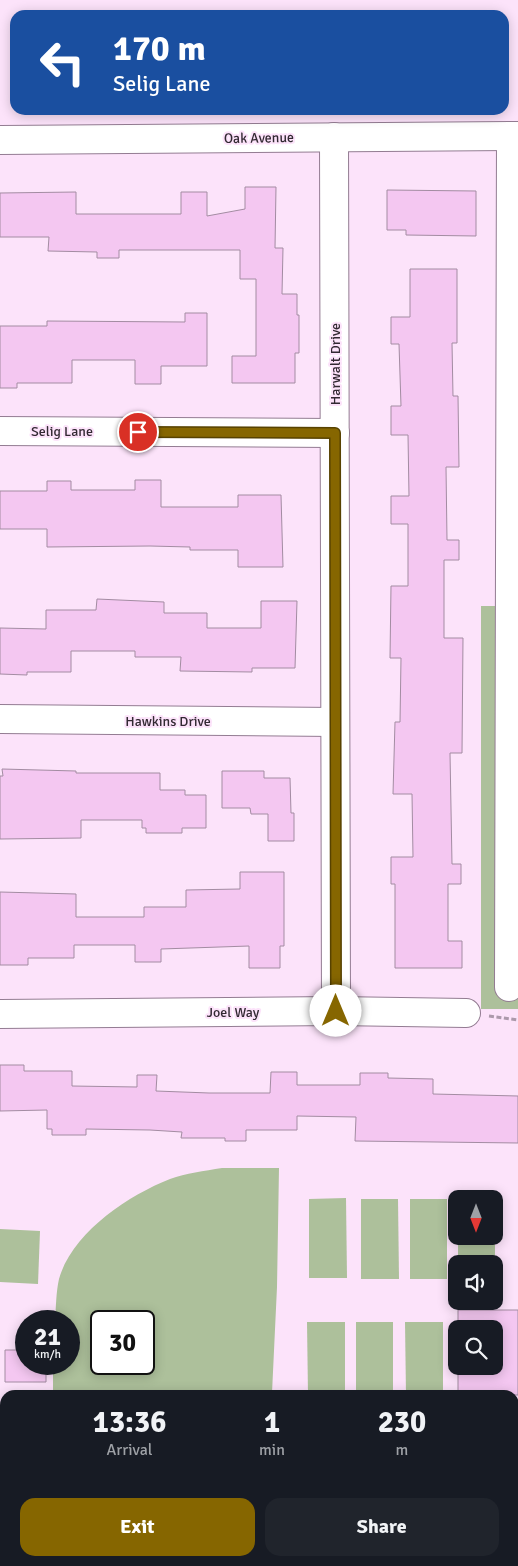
<!DOCTYPE html>
<style>
:root{--surface:#171b24;--page:#20242c;--text:#f1f3f6;--muted:#9ea1a6;--accent:#866600}
body{margin:0;font-family:Signika,sans-serif;background:var(--page);color:var(--text);height:100vh;display:flex;flex-direction:column;font-size:19px;white-space:nowrap}
*{box-sizing:border-box;margin:0}
p{font-size:16px;color:var(--muted)}
.icon{flex:none;width:28px;height:28px;fill:none;stroke:currentColor;stroke-width:2;stroke-linecap:round;stroke-linejoin:round}
.map{position:relative;flex:1;overflow:hidden}
.details{position:absolute;left:0px;top:1390px;width:519px;height:176px;display:flex;flex-direction:column;background:var(--surface);border-radius:15px 15px 0 0;box-shadow:0 2px 12px #0003}
.details>*{flex:none}
.hud{position:absolute;left:10px;top:10px;width:499px;height:105px;border-radius:15px;box-shadow:0 2px 12px #0003;background:#1a4fa0;color:#fff;overflow:hidden}
.needle{width:32px;rotate:180deg}
.controls{position:absolute;left:448px;top:1190px;display:grid;gap:10px}
.controls a{display:grid;place-items:center;width:55px;height:55px;border-radius:10px;background:var(--surface);box-shadow:0 2px 12px #0003;font-size:25px}
.speed{position:absolute;left:15px;top:1310px;display:flex;gap:10px;font-size:25px;font-weight:700;text-align:center}
.speed>*{display:grid;place-content:center;width:65px;height:65px;border-radius:50%;background:var(--surface);box-shadow:0 2px 12px #0003;line-height:1}
.speed small{font-size:12px;font-weight:400}
.speed .limit{border:2px solid #111;border-radius:8px;background:#fff;color:#111}
.pin{position:absolute;display:grid;place-items:center;width:42px;height:42px;color:#fff;margin:-21px;border:2px solid #fff;border-radius:50%;box-shadow:0 1px 5px #0007}
.me{position:absolute;width:55px;margin:-28px;rotate:0deg;stroke-linejoin:round;filter:drop-shadow(0 0 4px #0008)}
.turn{display:flex;align-items:center;gap:18px;height:105px;padding:0 20px;font-size:22px}
.turn .icon{width:65px;height:65px;stroke-width:2.5}
.turn b{display:block;font-size:35px;line-height:42px}
.eta{display:flex;justify-content:space-evenly;align-items:center;height:85px;text-align:center}
.eta b{font-size:30px;font-weight:700;line-height:35px}
.cta{display:flex;gap:10px;margin-top:auto;padding:10px 20px}
.cta a{flex:1;height:58px;border-radius:15px;background:var(--accent);color:#fff;font-size:20px;font-weight:700;line-height:58px;text-align:center}
.cta a+a{background:var(--page);color:var(--text)}
.map>svg:first-child{display:block}
</style>
<div class="map">
<svg width="518" height="1566" viewBox="0 0 518 1566">
<rect width="100%" height="100%" fill="#fce3fa"/>
<!-- green -->
<g fill="#adc09b" fill-rule="evenodd">
<rect x="481" y="606" width="37" height="403"/>
<path d="M 222,1168 L 279,1168 L 277,1287 L 272,1393 L 53,1393 L 53,1364 L 69,1364 L 69,1321 L 55,1321 C 56,1308 56,1292 59,1279 C 72,1233 127,1196 170,1179 C 186,1173 204,1171 222,1168 ZM 144,1321 L 144,1364 L 101,1364 L 101,1321 Z"/>
<path d="M 346,1198 L 347,1278 L 309,1278 L 309,1199 Z"/>
<path d="M 458,1198 L 495,1198 L 495,1277 L 494,1264 L 458,1264 L 458,1236 L 494,1236 L 494,1199 Z"/>
<path d="M 361,1199 L 398,1199 L 399,1279 L 361,1279 Z"/>
<rect x="410" y="1199" width="37" height="80"/>
<path d="M 0,1229 L 40,1231 L 38,1284 L 0,1282 Z"/>
<path d="M 307,1322 L 345,1322 L 345,1395 L 308,1395 Z"/>
<rect x="356" y="1322" width="37" height="73"/>
<path d="M 405,1322 L 443,1322 L 443,1395 L 406,1395 Z"/>
</g>
<!-- building -->
<g fill="#f4c7f1" stroke="#a38ca2">
<path d="M 245,187 L 276,187 L 275,248 L 283,248 L 282,294 L 297,294 L 297,315 L 299,315 L 299,353 L 295,353 L 295,383 L 232,383 L 232,356 L 256,356 L 256,279 L 240,279 L 240,250 L 119,250 L 119,258 L 97,258 L 97,252 L 48,251 L 49,237 L 0,237 L 0,193 L 76,192 L 76,214 L 181,214 L 181,192 L 207,192 L 207,216 L 245,209 Z"/>
<path d="M 387,190 L 476,191 L 476,236 L 406,235 L 406,230 L 387,230 Z"/>
<path d="M 410,269 L 457,269 L 457,343 L 452,343 L 453,396 L 458,396 L 459,467 L 446,467 L 447,540 L 459,540 L 459,560 L 444,560 L 444,638 L 463,638 L 462,753 L 450,753 L 452,864 L 461,864 L 461,884 L 448,884 L 448,941 L 462,941 L 462,968 L 395,968 L 395,884 L 391,884 L 391,857 L 413,857 L 412,794 L 393,794 L 395,722 L 400,722 L 401,658 L 390,658 L 391,586 L 408,586 L 408,524 L 391,524 L 391,496 L 409,496 L 408,435 L 391,435 L 391,406 L 401,406 L 399,344 L 391,344 L 391,317 L 410,317 Z"/>
<path d="M 185,313 L 207,313 L 207,366 L 161,366 L 161,384 L 135,384 L 135,360 L 72,360 L 72,383 L 17,383 L 17,388 L 0,388 L 0,326 L 47,326 L 47,321 L 185,322 Z"/>
<path d="M 135,480 L 161,480 L 161,507 L 238,507 L 238,495 L 281,495 L 283,567 L 238,567 L 238,550 L 190,550 L 190,547 L 150,546 L 47,547 L 47,529 L 0,529 L 0,491 L 47,491 L 47,481 L 71,481 L 71,490 L 135,490 Z"/>
<path d="M 97,599 L 164,602 L 164,613 L 207,613 L 207,628 L 261,628 L 261,601 L 297,601 L 295,668 L 252,668 L 252,672 L 180,671 L 181,657 L 135,657 L 135,651 L 71,651 L 71,672 L 27,672 L 27,675 L 0,674 L 0,628 L 46,629 L 46,610 L 96,610 Z"/>
<path d="M 2,769 L 76,771 L 76,773 L 160,773 L 160,790 L 185,790 L 185,795 L 206,795 L 206,828 L 182,828 L 182,833 L 146,833 L 146,828 L 142,828 L 142,820 L 81,820 L 81,838 L 0,839 L 0,776 L 3,776 Z"/>
<path d="M 222,771 L 264,771 L 264,778 L 290,778 L 291,813 L 294,813 L 294,841 L 268,841 L 268,814 L 251,814 L 250,808 L 222,808 Z"/>
<path d="M 240,872 L 284,872 L 284,946 L 280,946 L 280,968 L 249,968 L 249,946 L 161,949 L 161,962 L 135,962 L 135,945 L 74,945 L 74,958 L 28,958 L 28,965 L 0,965 L 0,892 L 76,894 L 76,917 L 144,917 L 144,907 L 186,907 L 186,890 L 240,889 Z"/>
<path d="M 0,1065 L 24,1065 L 24,1071 L 72,1071 L 72,1086 L 137,1087 L 137,1075 L 157,1075 L 156,1091 L 209,1093 L 270,1093 L 271,1072 L 297,1072 L 297,1085 L 360,1085 L 360,1073 L 388,1073 L 388,1078 L 433,1079 L 433,1094 L 518,1096 L 518,1143 L 355,1141 L 356,1117 L 297,1116 L 297,1130 L 246,1130 L 246,1141 L 225,1141 L 225,1138 L 181,1138 L 182,1132 L 150,1130 L 86,1129 L 86,1135 L 52,1135 L 52,1129 L 47,1129 L 47,1110 L 0,1111 Z"/>
<path d="M 458,1310 L 518,1310 L 518,1395 L 458,1395 L 458,1366 L 494,1366 L 494,1329 L 458,1329 Z"/>
<path d="M 5,1350 L 26,1350 L 26,1364 L 46,1364 L 46,1382 L 5,1382 Z"/>
</g>
<g fill="none" stroke-linecap="round" stroke-linejoin="round">
<defs>
<g id="minor">
<path d="M 334,137 L 336,1011"/>
<path d="M 0,140 L 518,136"/>
<path d="M 0,431 L 335,433"/>
<path d="M 0,719 L 335,722"/>
<path d="M 509,987 L 511,136"/>
<path d="M 0,1014 L 336,1011 L 466,1013"/>
<path d="M 514,1444 L 518,1446"/>
<path d="M 351,1561 L 351,1566"/>
</g>
</defs>
<!-- minor casing -->
<use href="#minor" stroke="#937c92" stroke-width="30"/>
<!-- path -->
<g stroke="#ac99ab" stroke-width="3" stroke-dasharray="5 2.5" stroke-linecap="butt">
<path d="M 489,1016 L 518,1020"/>
<path d="M 272,1393 L 273,1395"/>
</g>
<!-- minor -->
<use href="#minor" stroke="#fff" stroke-width="28"/>
</g>
<g fill="none" stroke-linecap="round" stroke-linejoin="round">
<defs>
<path id="route" d="M 138,432 L 335,433 L 336,1011"/>
</defs>
<!-- route casing -->
<use href="#route" stroke="#574200" stroke-width="12"/>
<!-- route -->
<use href="#route" stroke="#866600" stroke-width="9"/>
</g>
<g text-anchor="middle" dominant-baseline="central" stroke-width="4" stroke-linejoin="round" paint-order="stroke">
<!-- street labels -->
<g font-size="14" fill="#322932" stroke="#fce3fa">
<text transform="translate(259 138) rotate(-1)">Oak Avenue</text>
<text transform="translate(335 364) rotate(-90)">Harwalt Drive</text>
<text x="62" y="431">Selig Lane</text>
<text x="168" y="721">Hawkins Drive</text>
<text x="233" y="1012">Joel Way</text>
</g>
</g>
</svg>
<div class="controls">
<a><svg class="needle" viewBox="-14 -14 28 28"><path d="M0-13l5 13h-10z" fill="#e53935"/><path d="M0 13l5-13h-10z" fill="#9ea1a6"/></svg></a>
<a><svg class="icon" aria-label="sound" viewBox="0 0 24 24"><path d="M4 9h4l5-4v14l-5-4H4zM17 9q2 3 0 6"/></svg></a>
<a><svg class="icon" aria-label="search" viewBox="0 0 24 24"><circle cx="10" cy="10" r="6"/><path d="M15 15l6 6"/></svg></a>
</div>
<div class="speed"><div>21<small>km/h</small></div><div class="limit">30</div></div>
<div class="pin" style="left:138px;top:432px;background:#d93025"><svg class="icon" aria-label="arrive" viewBox="0 0 24 24"><path d="M6 21V4h12l-3 4 3 4H6"/></svg></div>
<svg class="me" style="left:336px;top:1011px" viewBox="-20 -20 40 40"><circle r="19" fill="#fff"/><path d="M0-13L10 11 0 6-10 11z" fill="#866600"/></svg>
<div class="hud">
<div class="turn"><svg class="icon" aria-label="left" viewBox="0 0 24 24"><path d="M17 20v-9H6M10 6l-5 5 5 5"/></svg><div><b>170 m</b>Selig Lane</div></div>
</div>
<section class="details">
<div class="eta">
<div><b>13:36</b><p>Arrival</p></div>
<div><b>1</b><p>min</p></div>
<div><b>230</b><p>m</p></div>
</div>
<div class="cta"><a>Exit</a><a>Share</a></div>
</section>
</div>
